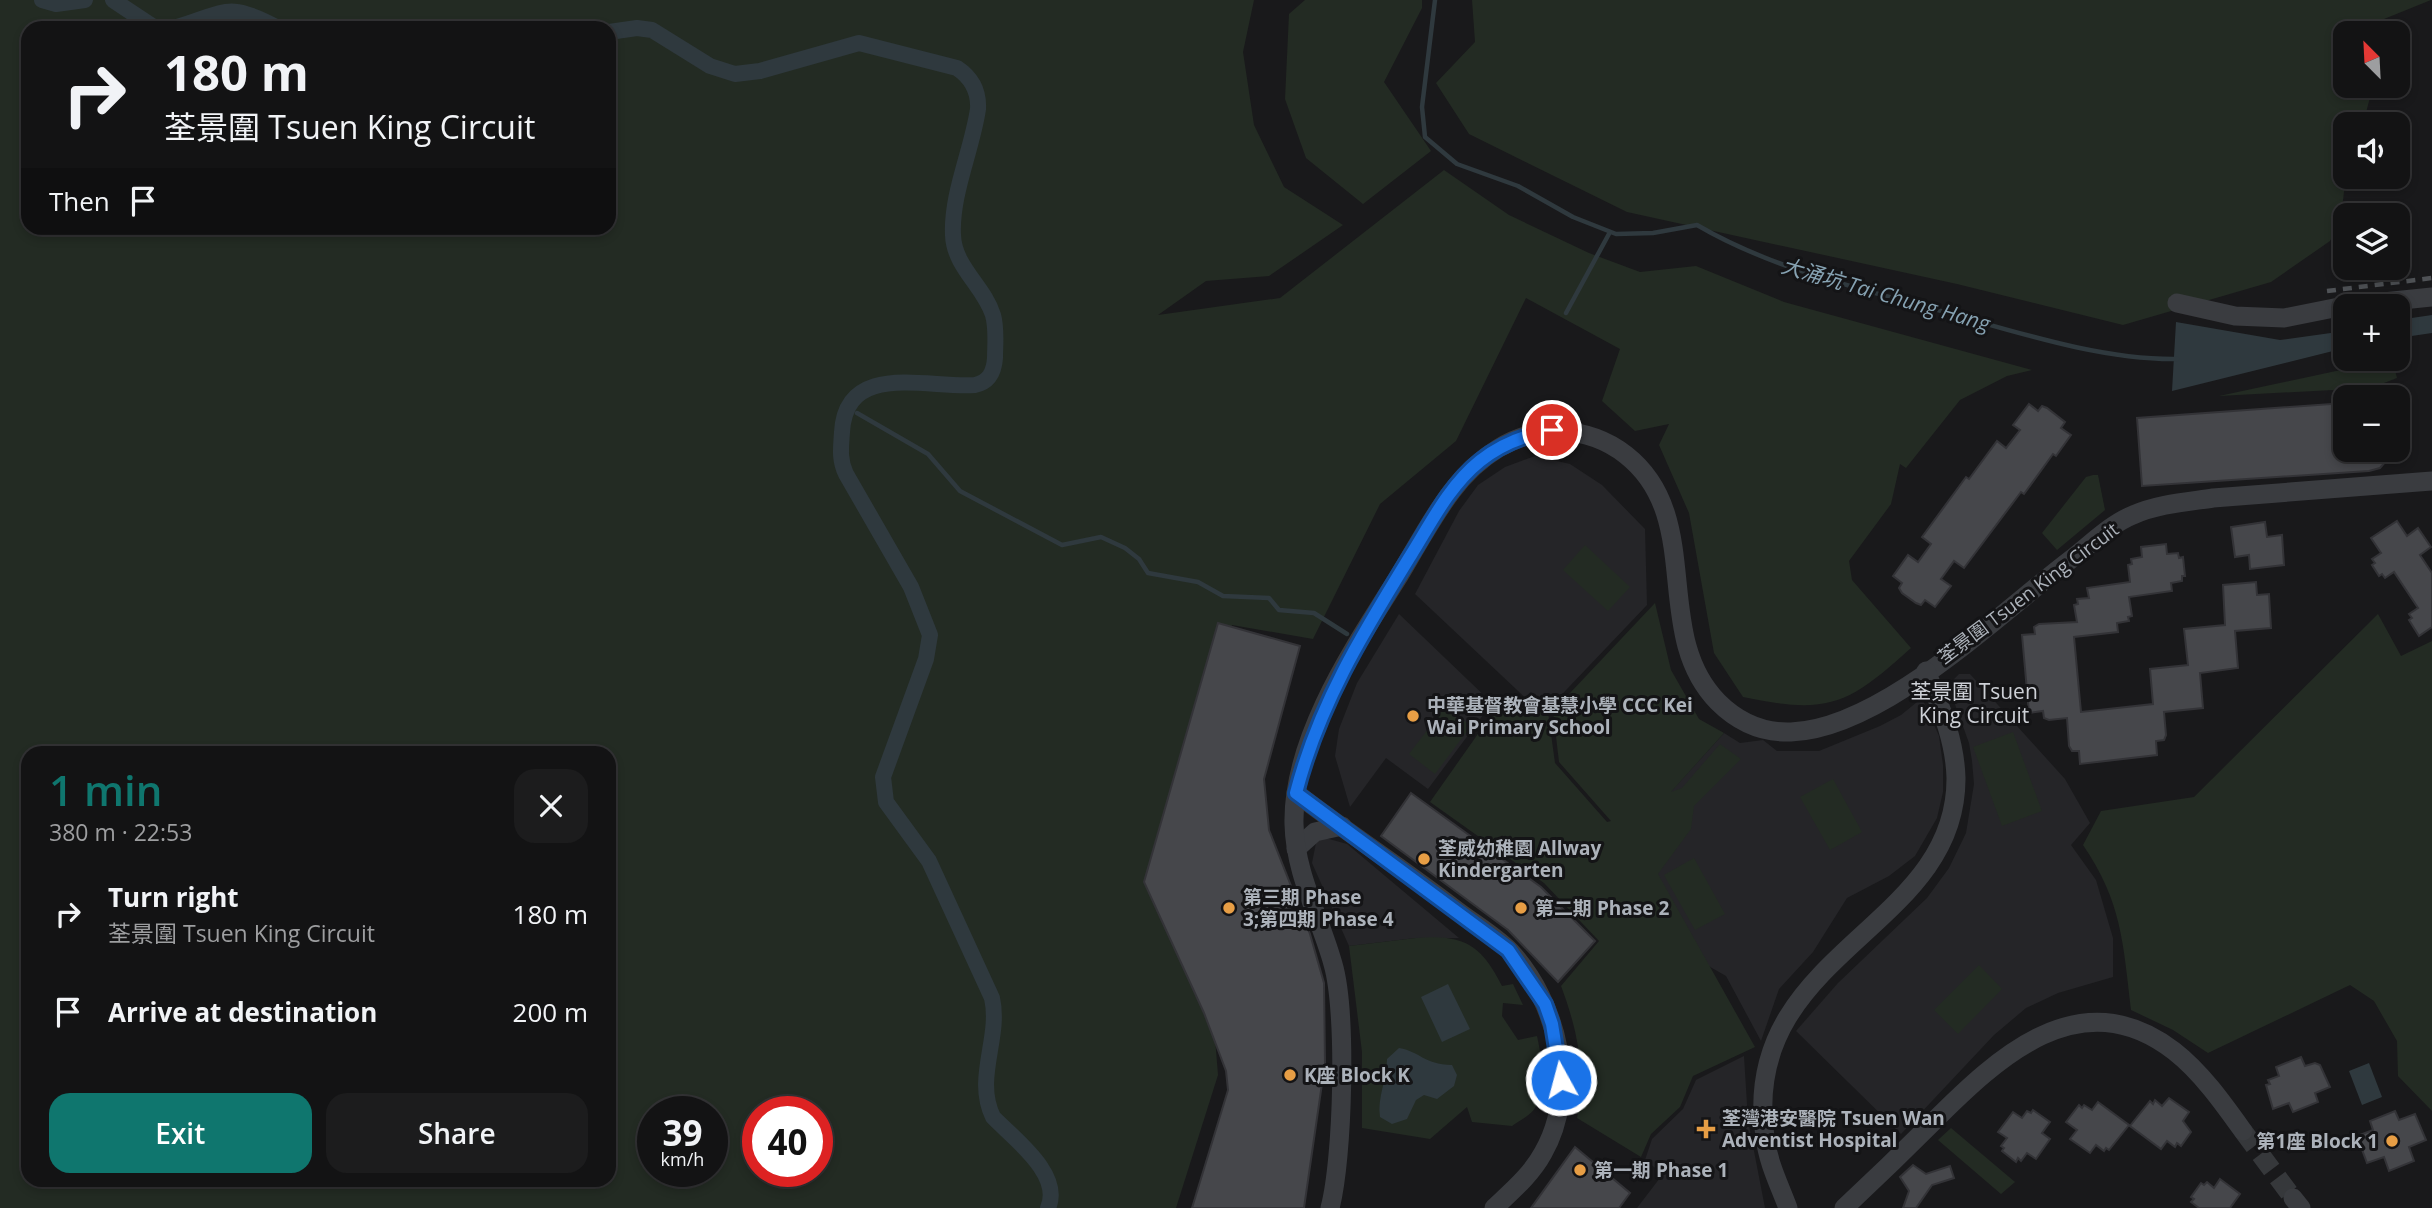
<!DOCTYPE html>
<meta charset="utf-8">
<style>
:root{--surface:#131314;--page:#1c1c1d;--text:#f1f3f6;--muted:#9d9ea0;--line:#323234;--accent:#0f766e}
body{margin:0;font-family:"Open Sans","Noto Sans TC",sans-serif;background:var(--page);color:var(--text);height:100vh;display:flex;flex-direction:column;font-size:26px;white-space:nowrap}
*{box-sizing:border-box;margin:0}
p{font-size:23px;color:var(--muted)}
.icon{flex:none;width:38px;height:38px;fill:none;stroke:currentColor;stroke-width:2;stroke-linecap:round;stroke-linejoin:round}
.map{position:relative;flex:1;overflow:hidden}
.sheet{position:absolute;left:21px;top:746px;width:595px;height:441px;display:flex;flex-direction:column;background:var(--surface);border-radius:21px;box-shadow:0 4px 10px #0003,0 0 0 2px var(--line)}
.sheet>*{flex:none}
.banner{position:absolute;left:21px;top:21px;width:595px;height:214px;border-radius:21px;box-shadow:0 4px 10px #0003,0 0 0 2px var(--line);background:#131314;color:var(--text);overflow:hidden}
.needle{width:46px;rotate:336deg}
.tools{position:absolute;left:2333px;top:21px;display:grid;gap:14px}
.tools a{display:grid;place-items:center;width:77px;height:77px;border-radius:14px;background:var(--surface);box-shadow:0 4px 10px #0003,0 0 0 2px var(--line);font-size:35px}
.speed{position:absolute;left:637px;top:1096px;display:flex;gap:14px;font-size:35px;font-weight:700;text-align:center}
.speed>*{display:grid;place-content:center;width:91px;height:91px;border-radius:50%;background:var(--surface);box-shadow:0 4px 10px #0003,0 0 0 2px var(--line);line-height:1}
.speed small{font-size:18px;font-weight:400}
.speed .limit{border:10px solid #d22;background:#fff;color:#111}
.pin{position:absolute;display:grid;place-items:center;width:60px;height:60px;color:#fff;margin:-30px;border:4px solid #fff;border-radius:50%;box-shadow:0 2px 7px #0007}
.me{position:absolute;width:77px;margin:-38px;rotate:353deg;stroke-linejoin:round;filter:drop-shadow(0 0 5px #0008)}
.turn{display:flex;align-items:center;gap:24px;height:147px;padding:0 28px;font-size:32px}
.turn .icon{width:91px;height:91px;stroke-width:2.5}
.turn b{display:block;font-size:49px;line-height:60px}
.then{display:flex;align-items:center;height:66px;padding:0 28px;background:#0003;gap:14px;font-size:26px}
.round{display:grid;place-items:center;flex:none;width:74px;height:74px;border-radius:21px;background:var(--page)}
.overview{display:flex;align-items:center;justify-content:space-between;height:119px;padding:0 28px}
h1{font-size:42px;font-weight:600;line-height:52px;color:var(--accent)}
.button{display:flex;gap:14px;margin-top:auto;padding:14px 28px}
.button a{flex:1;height:80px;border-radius:21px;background:var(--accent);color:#fff;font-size:28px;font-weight:600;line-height:80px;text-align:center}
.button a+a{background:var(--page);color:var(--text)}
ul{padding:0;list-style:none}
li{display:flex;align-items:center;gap:21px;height:98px;padding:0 28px}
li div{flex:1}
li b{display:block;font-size:26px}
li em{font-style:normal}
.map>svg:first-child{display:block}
</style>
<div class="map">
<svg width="2432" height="1208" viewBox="0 0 2432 1208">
<rect width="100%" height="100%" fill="#19191b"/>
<!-- built -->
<g fill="#252528">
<path d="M 1535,456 L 1570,464 L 1602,485 L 1645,529 L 1647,605 L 1548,709 L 1535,707 L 1415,594 L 1459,511 L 1478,485 L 1505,467 Z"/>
<path d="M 1399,614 L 1492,703 L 1428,789 L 1386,758 L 1350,807 L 1335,756 L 1339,729 L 1357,683 Z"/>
<path d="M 1959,674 L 1970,674 L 2065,779 L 2090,823 L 2071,845 L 2096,880 L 2113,938 L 2113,977 L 2058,993 L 2026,1008 L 1994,1035 L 1901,1134 L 1796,1031 L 1838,983 L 1927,898 L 1949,868 L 1966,833 L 1974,784 L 1972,761 L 1969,743 L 1948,685 Z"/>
<path d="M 1922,698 L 1939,736 L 1943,765 L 1943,792 L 1937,818 L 1915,856 L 1889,876 L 1847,898 L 1813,952 L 1779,989 L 1761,1041 L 1726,976 L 1670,944 L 1628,839 L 1724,733 L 1740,743 L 1763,740 L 1777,751 L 1819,751 L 1880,726 L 1901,715 Z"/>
<path d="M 1322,837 L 1347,844 L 1459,938 L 1416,938 L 1349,946 L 1312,863 L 1316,843 Z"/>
<path d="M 1744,1056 L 1748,1120 L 1765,1208 L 1637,1208 L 1663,1174 L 1645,1160 L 1652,1139 L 1683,1109 L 1696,1080 Z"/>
</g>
<!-- green -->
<g fill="#232b23" fill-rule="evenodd">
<path d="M 0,0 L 1254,0 L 1243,52 L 1254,125 L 1284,187 L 1343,225 L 1269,276 L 1206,281 L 1158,315 L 1280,298 L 1444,170 L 1509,215 L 1589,253 L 1640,272 L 1696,266 L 1784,302 L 2032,370 L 2007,376 L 1960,400 L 1906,468 L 1900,464 L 1891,504 L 1849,561 L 1852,580 L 1911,648 C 1848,705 1829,715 1743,697 L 1714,653 L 1689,513 L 1659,445 L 1669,424 L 1635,431 L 1602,401 L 1620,349 L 1526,298 L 1456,441 L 1380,504 L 1313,639 L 1232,625 L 1216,699 L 1211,988 L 1218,1075 L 1176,1208 L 0,1208 ZM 28,28 L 609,28 L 609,228 L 28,228 ZM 28,752 L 609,752 L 609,1180 L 28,1180 ZM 653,1111 L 712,1111 L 712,1171 L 653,1171 ZM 758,1111 L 817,1111 L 817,1171 L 758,1171 Z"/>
<path d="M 1305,0 L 1422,0 L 1422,8 L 1384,82 L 1431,151 L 1363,204 L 1306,158 L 1285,99 L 1289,14 Z"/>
<path d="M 1472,0 L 2431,0 L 2384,19 L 2382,33 L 2345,33 L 2345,86 L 2373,86 L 2363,124 L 2345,124 C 2345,159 2349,210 2330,241 L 2271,282 L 2123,325 L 1957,284 L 1627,212 L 1469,134 L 1436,83 L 1475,42 Z"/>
<path d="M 2392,359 L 2397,378 L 2371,388 L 2219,396 Z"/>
<path d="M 2093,475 L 2098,475 L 2105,510 L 2057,550 L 2042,533 L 2086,477 Z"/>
<path d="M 1585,545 L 1630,587 L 1608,611 L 1563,570 Z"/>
<path d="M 1655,603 L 1671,670 L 1699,719 L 1724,733 L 1671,792 L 1682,788 L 1720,744 L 1741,759 L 1694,806 L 1691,829 L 1658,874 L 1755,1047 L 1693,1076 L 1680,1107 L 1651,1134 L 1641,1157 L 1577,1118 C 1587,1074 1577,1028 1561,986 L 1599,941 L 1544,883 L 1430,802 L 1499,704 L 1522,701 L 1532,710 L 1548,712 L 1555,763 L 1607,822 L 1611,821 L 1559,762 L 1553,711 Z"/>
<path d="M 2378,614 L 2401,656 L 2432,641 L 2432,1111 L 2398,1076 L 2397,1041 L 2374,1001 L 2350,985 L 2208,1053 L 2173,1030 L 2131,1010 C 2123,943 2122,902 2083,845 L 2101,811 L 2194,797 Z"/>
<path d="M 1445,707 L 1471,726 L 1435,774 L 1409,754 Z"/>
<path d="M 2013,732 L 2042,811 L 2002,826 L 1973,747 Z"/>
<path d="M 1833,779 L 1862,832 L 1830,850 L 1800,797 Z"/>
<path d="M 1694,858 L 1725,914 L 1695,930 L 1664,875 Z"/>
<path d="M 1416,938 C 1463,934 1481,944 1502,986 L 1513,984 L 1523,1005 L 1503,1003 L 1502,1016 L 1518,1040 L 1537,1036 C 1542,1059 1547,1086 1535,1108 C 1531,1115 1519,1121 1512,1126 L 1472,1122 L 1467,1107 L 1430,1139 L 1362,1128 L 1362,1052 L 1349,946 Z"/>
<path d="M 1979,965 L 2002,989 L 1958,1034 L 1934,1010 Z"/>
<path d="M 1951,1128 L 2015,1182 L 2001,1194 L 1938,1140 Z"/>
</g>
<!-- water -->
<g fill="#2f393e">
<path d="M 2432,315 L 2432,333 L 2398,338 L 2398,320 Z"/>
<path d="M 2176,322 L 2280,340 L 2345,331 L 2345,348 L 2172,391 Z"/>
<path d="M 1448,984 L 1470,1029 L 1442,1042 L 1421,997 Z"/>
<path d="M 1399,1048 C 1421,1052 1423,1064 1452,1065 L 1457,1075 L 1454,1086 L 1437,1099 L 1424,1095 L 1416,1100 L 1407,1119 L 1392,1124 L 1380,1117 C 1377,1098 1387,1079 1387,1059 Z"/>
<path d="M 2369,1063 L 2382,1097 L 2362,1105 L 2349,1071 Z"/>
</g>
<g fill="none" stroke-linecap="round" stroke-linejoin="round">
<!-- stream -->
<g stroke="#2f393e" stroke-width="4.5">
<path d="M 1435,0 L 1422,107 L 1425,137 L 1457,164 L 1518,186 L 1573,217 L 1616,234 L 1653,233 L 1697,225 C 1774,270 1862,289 1948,313 C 2020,333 2102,360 2177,359"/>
<path d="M 1566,313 L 1610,232"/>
<path d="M 857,413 L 928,454 L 960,491 L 1062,545 L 1101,537 L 1125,548 L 1139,559 L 1148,573 L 1198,582 L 1223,596 L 1269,598 L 1279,610 L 1314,613 L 1347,634"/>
</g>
<!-- canal -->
<g stroke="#2f393e" stroke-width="16">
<path d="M 42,0 L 56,4 L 85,0"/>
<path d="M 113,0 L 155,28"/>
<path d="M 174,28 C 226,13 226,0 278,28"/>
<path d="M 609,32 L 637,28 L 652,30 L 710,66 L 735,74 L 760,71 L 859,43 L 957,68 C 972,78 979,91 978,109 C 972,150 951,194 953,235 C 954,267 984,286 993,315 C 997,329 995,344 995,358 C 994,372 989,382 975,385 C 929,389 846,360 842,432 C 841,447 839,460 846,474 L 911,587 L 930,635 L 926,659 L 883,777 L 886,802 L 929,861 L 992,998 C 1001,1038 974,1078 993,1117 C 1013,1138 1063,1174 1048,1208"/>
</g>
</g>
<!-- building -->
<g fill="#46474b" stroke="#333337" stroke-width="2">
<path d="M 2345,403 L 2345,450 L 2388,450 L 2386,461 L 2380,468 L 2369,471 L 2142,486 L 2137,418 Z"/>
<path d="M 2029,404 L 2038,411 L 2042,406 L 2047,408 L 2065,422 L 2061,428 L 2071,435 L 2056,456 L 2053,454 L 2024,494 L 2021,492 L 1964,568 L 1954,561 L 1941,579 L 1951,586 L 1935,607 L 1925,600 L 1921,605 L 1916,603 L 1902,593 L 1899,588 L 1902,583 L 1893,576 L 1908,555 L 1918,562 L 1931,544 L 1922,537 L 1966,477 L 1969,479 L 1997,441 L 2006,448 L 2020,430 L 2013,425 Z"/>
<path d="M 2397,521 L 2407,536 L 2418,528 L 2431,547 L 2420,555 L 2432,573 L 2432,627 L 2419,636 L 2409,620 L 2412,618 L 2409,614 L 2418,608 L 2394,572 L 2385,578 L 2382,574 L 2379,576 L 2372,565 L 2375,563 L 2372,559 L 2381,553 L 2371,538 Z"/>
<path d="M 2265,522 L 2267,537 L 2282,535 L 2284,565 L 2250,569 L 2249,555 L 2235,557 L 2231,527 Z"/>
<path d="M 2166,544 L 2167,554 L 2178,553 L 2179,558 L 2183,557 L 2185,576 L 2182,576 L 2182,581 L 2171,583 L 2172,591 L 2129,597 L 2132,616 L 2128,617 L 2129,621 L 2117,623 L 2118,632 L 2074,637 L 2081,712 L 2153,704 L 2150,669 L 2188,665 L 2184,629 L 2225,625 L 2223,585 L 2256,582 L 2257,595 L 2269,594 L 2271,628 L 2235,631 L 2238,668 L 2200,673 L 2203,708 L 2164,712 L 2166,735 L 2164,740 L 2156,741 L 2157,755 L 2080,764 L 2079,751 L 2072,751 L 2069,746 L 2067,718 L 2049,720 L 2044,718 L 2043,711 L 2029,713 L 2022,635 L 2035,634 L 2034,627 L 2039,624 L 2077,622 L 2074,605 L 2078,604 L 2077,599 L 2089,598 L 2087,588 L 2130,582 L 2128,565 L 2132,564 L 2131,559 L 2142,557 L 2141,547 Z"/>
<path d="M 1218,623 L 1300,646 L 1264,779 L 1269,830 L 1310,934 L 1324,983 L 1325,1063 L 1304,1208 L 1192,1208 L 1228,1090 L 1226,1071 L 1204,1013 L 1144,882 Z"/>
<path d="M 1411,793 L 1541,887 L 1595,941 L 1558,982 L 1508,930 L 1381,836 Z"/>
<path d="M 2301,1057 L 2305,1066 L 2315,1063 L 2320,1065 L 2330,1087 L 2315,1093 L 2318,1102 L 2293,1112 L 2289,1103 L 2273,1109 L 2266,1085 L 2270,1084 L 2268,1080 L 2279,1076 L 2276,1067 Z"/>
<path d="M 2169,1098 L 2189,1112 L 2183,1121 L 2191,1132 L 2181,1146 L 2177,1143 L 2175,1147 L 2167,1141 L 2161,1149 L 2130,1126 L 2150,1101 L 2153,1104 L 2155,1100 L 2162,1106 Z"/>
<path d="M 2098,1102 L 2129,1125 L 2109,1150 L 2106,1148 L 2104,1151 L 2096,1145 L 2090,1153 L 2070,1139 L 2077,1130 L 2066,1122 L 2079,1105 L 2082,1108 L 2084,1105 L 2092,1110 Z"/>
<path d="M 2033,1110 L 2050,1122 L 2042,1133 L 2050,1139 L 2036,1159 L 2027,1153 L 2021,1161 L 2018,1158 L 2016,1162 L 2002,1151 L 2004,1148 L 2001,1146 L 2007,1138 L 1998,1132 L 2013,1112 L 2022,1118 L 2027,1111 L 2031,1113 Z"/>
<path d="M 2395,1111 L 2399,1120 L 2415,1114 L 2426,1140 L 2409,1147 L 2414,1161 L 2389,1171 L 2384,1157 L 2367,1163 L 2357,1136 L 2373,1130 L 2370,1121 Z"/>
<path d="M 1575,1147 L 1630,1193 L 1619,1208 L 1531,1208 Z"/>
<path d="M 1913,1165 L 1926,1174 L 1950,1166 L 1954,1178 L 1932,1185 L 1916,1208 L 1903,1208 L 1909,1191 L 1900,1177 Z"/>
<path d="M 2220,1179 L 2240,1194 L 2230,1208 L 2199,1208 L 2191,1202 L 2194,1199 L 2191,1197 L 2201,1183 L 2204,1185 L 2207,1182 L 2214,1188 Z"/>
</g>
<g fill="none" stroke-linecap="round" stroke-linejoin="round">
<!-- minor-tunnel -->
<path stroke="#36383b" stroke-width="19" stroke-dasharray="19 10" stroke-linecap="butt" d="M 2243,1131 L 2293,1198"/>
<!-- minor -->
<g stroke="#3a3c40" stroke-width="19">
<path d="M 2177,303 L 2235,316 L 2284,318 L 2344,306 L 2432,297"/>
<path d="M 1296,793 C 1348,833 1403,869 1455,909 C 1473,923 1494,935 1510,951 C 1558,1003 1579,1090 1543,1153 C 1531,1175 1512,1191 1494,1208"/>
<path d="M 1296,849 L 1315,832 L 1342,826"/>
<path d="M 2293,1198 L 2301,1208"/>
<path d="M 1330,1208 C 1343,1159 1347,1012 1333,964 C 1320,917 1295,874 1294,824 C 1292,738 1355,646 1399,576 C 1416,548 1432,517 1452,491 C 1477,458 1515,430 1559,431 C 1583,432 1607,440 1626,455 C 1706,518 1650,633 1718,702 C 1739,723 1762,733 1791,732 C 1883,729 2002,611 2074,557 C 2092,543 2111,524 2133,515 C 2158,504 2186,502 2213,498 L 2432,481"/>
<path d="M 1788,1208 C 1779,1184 1768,1163 1765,1137 C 1738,952 1957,931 1956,778 C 1955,739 1940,706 1926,671"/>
<path d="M 1844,1208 C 1874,1180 1903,1152 1932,1123 C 1998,1057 2080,979 2174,1051 C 2201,1072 2223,1103 2243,1131"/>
</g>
<!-- rail -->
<path stroke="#4f5256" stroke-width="4.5" stroke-dasharray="9 7" stroke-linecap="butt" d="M 2327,291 L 2432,278"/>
</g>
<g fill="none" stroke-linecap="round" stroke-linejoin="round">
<defs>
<path id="route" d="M 1552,430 C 1525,435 1501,444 1480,461 C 1449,486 1431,523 1411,555 C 1363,633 1319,704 1296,793 L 1508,950 L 1545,1004 L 1552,1024 L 1561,1080"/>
</defs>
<!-- route casing -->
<use href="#route" stroke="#114b97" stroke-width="18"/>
<!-- route -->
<use href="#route" stroke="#1a73e8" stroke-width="12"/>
</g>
<!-- markers -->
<g fill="#e79e45" stroke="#141416" stroke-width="2.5">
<circle cx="1413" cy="716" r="7"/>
<circle cx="1424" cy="859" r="7"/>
<circle cx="1229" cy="908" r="7"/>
<circle cx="1521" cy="908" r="7"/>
<circle cx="1290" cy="1075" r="7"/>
<path d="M1702.5 1118.5h7v7h7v7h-7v7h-7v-7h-7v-7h7z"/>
<circle cx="2392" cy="1141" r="7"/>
<circle cx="1580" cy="1170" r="7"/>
</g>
<g text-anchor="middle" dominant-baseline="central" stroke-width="6" stroke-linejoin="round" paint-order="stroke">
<!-- street labels -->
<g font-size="19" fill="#acb2ba" stroke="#141416">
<text transform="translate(2028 593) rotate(-37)">荃景圍 Tsuen King Circuit</text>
</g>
<!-- poi labels -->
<g font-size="19" font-weight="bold" fill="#acb2ba" stroke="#141416" text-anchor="start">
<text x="1427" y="705">中華基督教會基慧小學 CCC Kei<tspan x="1427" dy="22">Wai Primary School</tspan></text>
<text x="1438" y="848">荃威幼稚園 Allway<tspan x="1438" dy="22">Kindergarten</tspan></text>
<text x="1243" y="897">第三期 Phase<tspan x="1243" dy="22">3;第四期 Phase 4</tspan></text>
<text x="1535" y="908">第二期 Phase 2</text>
<text x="1304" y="1075">K座 Block K</text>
<text x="1722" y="1118">荃灣港安醫院 Tsuen Wan<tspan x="1722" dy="22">Adventist Hospital</tspan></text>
<text x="2378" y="1141" text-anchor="end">第1座 Block 1</text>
<text x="1594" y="1170">第一期 Phase 1</text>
</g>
<!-- water labels -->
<g font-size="21" font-style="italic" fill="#86a2b2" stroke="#141416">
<text transform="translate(1886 294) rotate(16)">大涌坑 Tai Chung Hang</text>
</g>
<!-- neighbourhood labels -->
<g font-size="21" fill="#cdd0d6" stroke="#141416">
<text x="1974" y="691">荃景圍 Tsuen<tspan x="1974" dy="24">King Circuit</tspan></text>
</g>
</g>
</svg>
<div class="tools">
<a><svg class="needle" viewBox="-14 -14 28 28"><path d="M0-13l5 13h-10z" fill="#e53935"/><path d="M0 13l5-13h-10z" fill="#9d9ea0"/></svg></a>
<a><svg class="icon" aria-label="sound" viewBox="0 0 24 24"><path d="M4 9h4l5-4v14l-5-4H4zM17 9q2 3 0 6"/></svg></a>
<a><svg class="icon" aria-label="layers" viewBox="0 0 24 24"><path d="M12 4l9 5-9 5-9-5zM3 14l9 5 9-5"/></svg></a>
<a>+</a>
<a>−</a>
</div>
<div class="speed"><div>39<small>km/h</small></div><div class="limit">40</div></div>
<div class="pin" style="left:1552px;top:430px;background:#d93025"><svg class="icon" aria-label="arrive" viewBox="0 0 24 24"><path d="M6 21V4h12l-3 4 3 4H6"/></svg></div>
<svg class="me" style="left:1561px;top:1080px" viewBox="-20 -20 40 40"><circle r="17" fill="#1a73e8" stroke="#fff" stroke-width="3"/><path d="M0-11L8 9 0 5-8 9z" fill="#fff"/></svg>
<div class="banner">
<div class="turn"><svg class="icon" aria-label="right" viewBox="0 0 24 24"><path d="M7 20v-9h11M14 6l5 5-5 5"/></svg><div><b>180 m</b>荃景圍 Tsuen King Circuit</div></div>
<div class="then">Then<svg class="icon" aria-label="arrive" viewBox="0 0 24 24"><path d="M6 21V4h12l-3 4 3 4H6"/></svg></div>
</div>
<section class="sheet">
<div class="overview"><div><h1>1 min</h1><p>380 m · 22:53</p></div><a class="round"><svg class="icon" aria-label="close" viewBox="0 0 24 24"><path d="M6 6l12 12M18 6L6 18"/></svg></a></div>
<ul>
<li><svg class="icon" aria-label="right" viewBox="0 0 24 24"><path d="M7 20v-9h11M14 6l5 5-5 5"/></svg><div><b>Turn right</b><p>荃景圍 Tsuen King Circuit</p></div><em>180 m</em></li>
<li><svg class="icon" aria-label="arrive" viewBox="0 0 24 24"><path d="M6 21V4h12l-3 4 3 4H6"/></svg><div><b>Arrive at destination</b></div><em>200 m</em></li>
</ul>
<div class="button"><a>Exit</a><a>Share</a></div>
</section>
</div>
